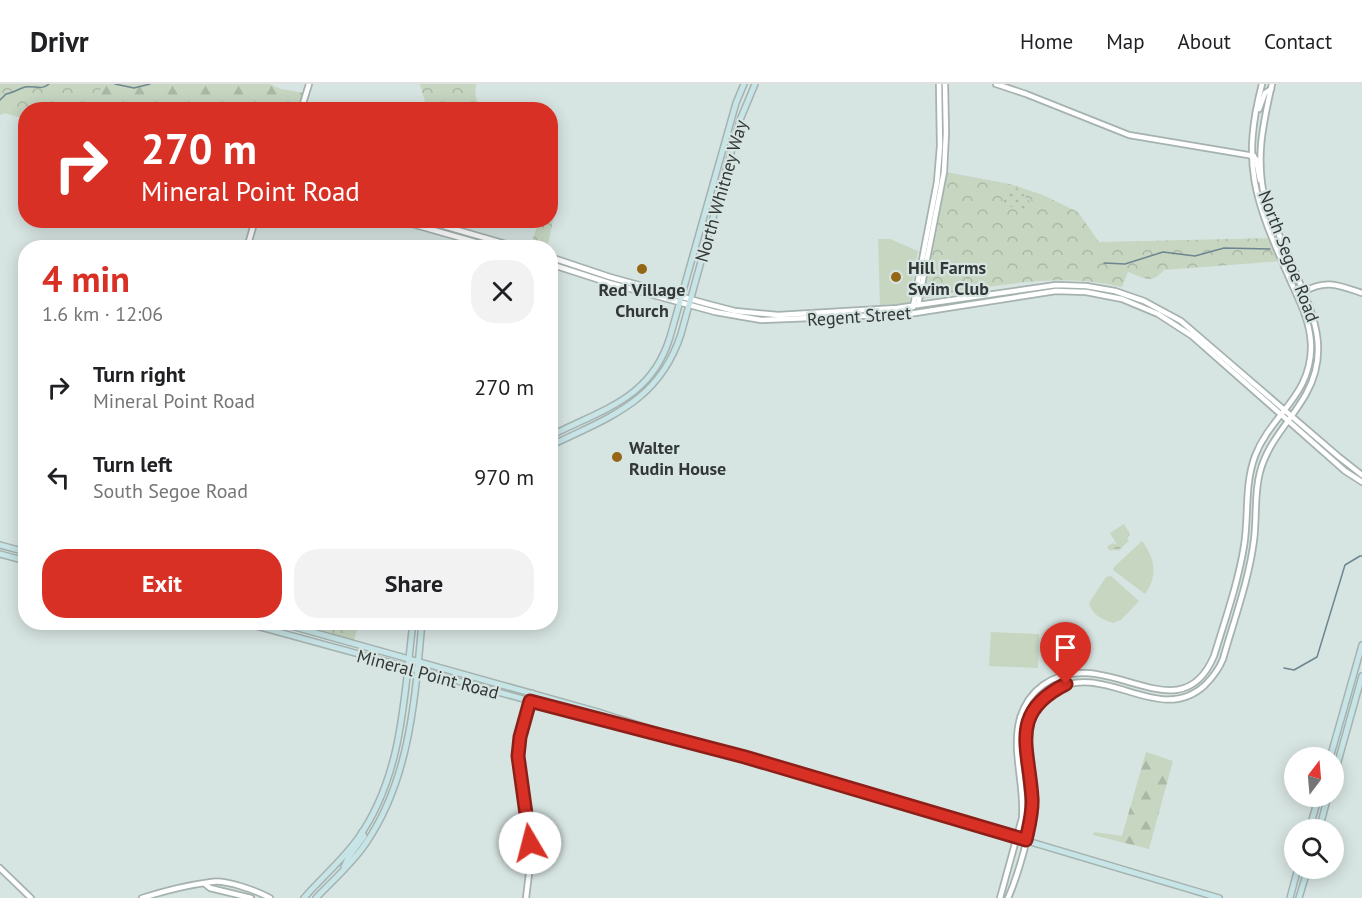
<!DOCTYPE html>
<meta charset="utf-8">
<style>
:root{--surface:#fff;--page:#f2f2f2;--text:#202124;--muted:#757577;--line:#e0e0e0;--accent:#d93025}
body{margin:0;font-family:"PT Sans",sans-serif;background:var(--page);color:var(--text);height:100vh;display:flex;flex-direction:column;font-size:22px;white-space:nowrap}
*{box-sizing:border-box;margin:0}
p{font-size:20px;color:var(--muted)}
.icon{flex:none;width:33px;height:33px;fill:none;stroke:currentColor;stroke-width:2;stroke-linecap:round;stroke-linejoin:round}
.map{position:relative;flex:1;overflow:hidden}
.panel{position:absolute;left:18px;top:156px;width:540px;height:390px;display:flex;flex-direction:column;background:var(--surface);border-radius:24px;box-shadow:0 3px 15px #0003}
.panel>*{flex:none}
.guide{position:absolute;left:18px;top:18px;width:540px;height:126px;border-radius:24px;box-shadow:0 3px 15px #0003;background:#d93025;color:#fff;overflow:hidden}
.needle{width:39px;rotate:16deg}
.fabs{position:absolute;left:1284px;top:663px;display:grid;gap:12px}
.fabs a{display:grid;place-items:center;width:60px;height:60px;border-radius:50%;background:var(--surface);box-shadow:0 3px 15px #0003;font-size:30px}
.pin{position:absolute;display:grid;place-items:center;width:51px;height:51px;color:#fff;margin:-62px -26px;border-radius:50% 50% 50% 0;rotate:-45deg;box-shadow:0 0 6px #0007}
.pin .icon{rotate:45deg}
.me{position:absolute;width:66px;margin:-33px;rotate:352deg;stroke-linejoin:round;filter:drop-shadow(0 0 4px #0008)}
.turn{display:flex;align-items:center;gap:21px;height:126px;padding:0 24px;font-size:27px}
.turn .icon{width:78px;height:78px;stroke-width:2.5}
.turn b{display:block;font-size:42px;line-height:51px}
.round{display:grid;place-items:center;flex:none;width:63px;height:63px;border-radius:24px;background:var(--page)}
.headline{display:flex;align-items:center;justify-content:space-between;height:102px;padding:0 24px}
h1{font-size:36px;font-weight:700;line-height:45px;color:var(--accent)}
.primary-button{display:flex;gap:12px;margin-top:auto;padding:12px 24px}
.primary-button a{flex:1;height:69px;border-radius:24px;background:var(--accent);color:#fff;font-size:24px;font-weight:700;line-height:69px;text-align:center}
.primary-button a+a{background:var(--page);color:var(--text)}
ul{padding:0;list-style:none}
li{display:flex;align-items:center;gap:18px;height:90px;padding:0 24px}
li div{flex:1}
li b{display:block;font-size:22px}
li em{font-style:normal}
header{display:flex;align-items:center;gap:36px;box-sizing:border-box;height:84px;padding:0 30px;background:var(--surface);border-bottom:2px solid var(--line)}
header strong{font-size:28px}
nav{display:flex;gap:33px;margin-inline-start:auto;font-size:21px}
.map>svg:first-child{display:block}
</style>
<header>
<strong>Drivr</strong>
<nav><a>Home</a><a>Map</a><a>About</a><a>Contact</a></nav>
</header>
<div class="map">
<svg width="1362" height="814" viewBox="0 0 1362 814">
<defs>
<pattern id="forest-firs" width="22" height="20" patternUnits="userSpaceOnUse" patternTransform="scale(1.5)"><rect width="22" height="20" fill="#c6d6c1"/><path d="M5 1l3.5 6h-7zM16 11l3.5 6h-7z" fill="#abb8a6"/></pattern>
<pattern id="park-crowns" width="20" height="18" patternUnits="userSpaceOnUse" patternTransform="scale(1.5)"><rect width="20" height="18" fill="#c6d6c1"/><path d="M2 6a3 3 0 1 1 6 0M12 15a3 3 0 1 1 6 0" fill="none" stroke="#abb8a6"/></pattern>
<pattern id="garden-dots" width="8" height="8" patternUnits="userSpaceOnUse" patternTransform="scale(1.5)"><rect width="8" height="8" fill="#c6d6c1"/><path d="M2 2h.1M6 6h.1" fill="none" stroke="#abb8a6" stroke-width="1.8" stroke-linecap="round"/></pattern>
</defs>
<rect width="100%" height="100%" fill="#d7e5e2"/>
<!-- grass -->
<g fill="#c6d6c1">
<path d="M 878,155 L 890,155 L 918,167 L 909,219 L 880,221 Z"/>
<path d="M 1142,457 C 1155,474 1158,492 1145,510 L 1113,486 L 1114,483 Z"/>
<path d="M 1111,492 L 1139,517 L 1121,536 L 1113,539 C 1102,535 1093,532 1089,519 L 1106,493 Z"/>
<path d="M 991,548 L 1039,550 L 1038,584 L 989,582 Z"/>
</g>
<!-- forest -->
<g fill="url(#forest-firs)">
<path d="M 0,0 L 270,0 L 281,5 L 304,9 L 298,25 L 26,26 L 25,35 L 5,29 L 0,31 Z"/>
<path d="M 1146,668 L 1173,677 L 1149,765 L 1093,751 L 1094,748 L 1122,752 Z"/>
</g>
<!-- park -->
<g fill="url(#park-crowns)">
<path d="M 0,0 L 102,0 L 95,25 L 26,26 L 25,35 L 5,29 L 0,31 Z"/>
<path d="M 420,0 L 476,0 C 475,12 475,18 485,25 L 427,25 Z"/>
<path d="M 551,84 C 564,105 553,133 549,156 L 547,163 L 535,163 L 531,160 L 539,137 L 550,136 Z"/>
<path d="M 946,88 L 1010,100 L 1043,111 L 1078,128 L 1099,158 L 1272,154 L 1282,177 L 1164,186 C 1151,201 1145,194 1128,188 L 1122,203 C 1055,187 988,203 922,215 Z"/>
<path d="M 1124,440 L 1130,450 L 1127,454 L 1129,457 L 1118,467 L 1114,465 L 1110,467 L 1107,463 L 1113,459 L 1117,461 L 1110,449 Z"/>
<path d="M 277,539 L 359,539 L 353,560 Z"/>
</g>
<!-- garden -->
<path fill="url(#garden-dots)" d="M 1007,100 L 1020,106 L 1033,122 L 1033,125 L 1026,128 L 1003,120 Z"/>
<g fill="none" stroke-linecap="round" stroke-linejoin="round">
<!-- stream -->
<g stroke="#6e8690" stroke-width="1.5">
<path d="M 115,0 L 134,4 L 150,0"/>
<path d="M 0,16 L 6,10 C 13,9 18,5 25,3 C 34,1 41,7 49,0"/>
<path d="M 1104,179 L 1125,180 L 1163,168 L 1195,172 L 1224,164 L 1270,165"/>
<path d="M 1284,584 L 1294,586 L 1317,573 L 1345,481 L 1360,472 L 1362,472"/>
</g>
<defs>
<g id="tertiary">
<path d="M 996,0 L 1026,10 L 1129,51 L 1254,72"/>
<path d="M 1259,25 L 1265,9 L 1271,5"/>
<path d="M 301,26 L 309,0"/>
<path d="M 1251,72 L 1256,75 L 1260,96"/>
<path d="M 398,136 L 496,164"/>
<path d="M 423,136 L 520,164"/>
<path d="M 247,164 L 255,136"/>
<path d="M 550,173 L 610,193 L 708,220 L 735,227 L 778,231 L 897,224 L 1056,201 L 1086,202 L 1115,207 L 1144,217 L 1181,237 L 1339,373 L 1362,391"/>
<path d="M 550,180 L 609,199 L 715,228 L 761,236 L 909,230 L 1056,207 L 1086,208 L 1122,215 L 1158,230 L 1192,252 L 1345,387 L 1362,398"/>
<path d="M 1303,208 C 1326,195 1338,201 1362,209"/>
<path d="M 918,221 L 944,88 L 946,49 L 945,0"/>
<path d="M 913,223 L 937,98 L 940,62 L 939,0"/>
<path d="M 0,784 L 31,814"/>
<path d="M 205,800 L 210,804 L 251,814"/>
<path d="M 142,814 C 164,807 188,801 211,798 C 225,795 257,807 270,814"/>
<path d="M 526,814 L 531,773 L 518,672 L 520,653 L 532,609"/>
<path d="M 1000,814 L 1022,734 C 1025,701 1011,667 1020,634 C 1024,621 1032,609 1043,601 C 1105,557 1179,654 1214,572 C 1225,536 1238,499 1244,462 C 1249,432 1244,402 1255,372 C 1271,330 1312,312 1311,261 C 1310,234 1297,213 1287,189 C 1255,116 1241,80 1262,0"/>
<path d="M 1008,814 C 1017,794 1031,747 1032,725 C 1035,684 1006,635 1053,607 C 1104,575 1159,644 1205,601 C 1213,593 1219,585 1223,575 C 1234,536 1249,496 1254,456 C 1257,433 1254,410 1260,388 C 1268,357 1291,337 1306,310 C 1329,269 1315,235 1299,197 C 1288,171 1277,146 1266,121 C 1255,77 1262,44 1272,0"/>
</g>
<g id="secondary">
<path d="M 550,352 C 603,325 651,315 670,253 L 736,19 L 744,0"/>
<path d="M 550,362 C 609,333 659,318 681,250 L 740,36 L 755,0"/>
<path d="M 0,461 L 26,468"/>
<path d="M 0,470 L 26,477"/>
<path d="M 242,538 L 666,654 L 684,657 L 745,673 L 1219,814"/>
<path d="M 277,538 L 598,628 L 682,655"/>
<path d="M 1330,674 L 1362,561"/>
<path d="M 1334,692 L 1362,592"/>
<path d="M 1309,746 L 1319,712"/>
<path d="M 1319,746 L 1328,712"/>
<path d="M 344,783 L 348,774 L 364,752 L 362,748"/>
<path d="M 304,814 C 322,793 343,776 359,753 C 403,690 404,612 413,538"/>
<path d="M 316,814 C 333,796 352,780 366,759 C 410,695 415,614 422,538"/>
<path d="M 1290,814 L 1298,784"/>
<path d="M 1299,814 L 1308,784"/>
</g>
</defs>
<!-- tertiary casing -->
<use href="#tertiary" stroke="#a5b2af" stroke-width="8"/>
<!-- secondary casing -->
<use href="#secondary" stroke="#a5b2af" stroke-width="8"/>
<!-- tertiary -->
<use href="#tertiary" stroke="#fff" stroke-width="4.5"/>
<!-- secondary -->
<use href="#secondary" stroke="#c7e4e6" stroke-width="5"/>
</g>
<g fill="none" stroke-linecap="round" stroke-linejoin="round">
<defs>
<path id="route" d="M 530,759 L 518,672 L 520,653 L 530,617 L 745,673 L 1026,756 C 1029,742 1033,728 1032,714 C 1029,663 1008,629 1066,600"/>
</defs>
<!-- route casing -->
<use href="#route" stroke="#8d1f18" stroke-width="15"/>
<!-- route -->
<use href="#route" stroke="#d93025" stroke-width="10"/>
</g>
<!-- markers -->
<g fill="#966617" stroke="#d7e5e2" stroke-width="2">
<circle cx="642" cy="185" r="6"/>
<circle cx="896" cy="193" r="6"/>
<circle cx="617" cy="373" r="6"/>
</g>
<g text-anchor="middle" dominant-baseline="central" stroke-width="4.5" stroke-linejoin="round" paint-order="stroke">
<!-- street labels -->
<g font-size="18" fill="#333837" stroke="#d7e5e2">
<text transform="translate(721 107) rotate(-74)">North Whitney Way</text>
<text transform="translate(1289 172) rotate(69)">North Segoe Road</text>
<text transform="translate(859 232) rotate(-4)">Regent Street</text>
<text transform="translate(428 590) rotate(15)">Mineral Point Road</text>
</g>
<!-- poi labels -->
<g font-size="18" font-weight="bold" fill="#333837" stroke="#d7e5e2" text-anchor="start">
<text x="908" y="183">Hill Farms<tspan x="908" dy="21">Swim Club</tspan></text>
<text x="642" y="205" text-anchor="middle">Red Village<tspan x="642" dy="21">Church</tspan></text>
<text x="629" y="363">Walter<tspan x="629" dy="21">Rudin House</tspan></text>
</g>
</g>
</svg>
<div class="fabs">
<a><svg class="needle" viewBox="-14 -14 28 28"><path d="M0-13l5 13h-10z" fill="#e53935"/><path d="M0 13l5-13h-10z" fill="#757577"/></svg></a>
<a><svg class="icon" aria-label="search" viewBox="0 0 24 24"><circle cx="10" cy="10" r="6"/><path d="M15 15l6 6"/></svg></a>
</div>
<div class="pin" style="left:1066px;top:600px;background:#d93025"><svg class="icon" aria-label="arrive" viewBox="0 0 24 24"><path d="M6 21V4h12l-3 4 3 4H6"/></svg></div>
<svg class="me" style="left:530px;top:759px" viewBox="-20 -20 40 40"><circle r="19" fill="#fff"/><path d="M0-13L10 11 0 6-10 11z" fill="#d93025"/></svg>
<div class="guide">
<div class="turn"><svg class="icon" aria-label="right" viewBox="0 0 24 24"><path d="M7 20v-9h11M14 6l5 5-5 5"/></svg><div><b>270 m</b>Mineral Point Road</div></div>
</div>
<section class="panel">
<div class="headline"><div><h1>4 min</h1><p>1.6 km · 12:06</p></div><a class="round"><svg class="icon" aria-label="close" viewBox="0 0 24 24"><path d="M6 6l12 12M18 6L6 18"/></svg></a></div>
<ul>
<li><svg class="icon" aria-label="right" viewBox="0 0 24 24"><path d="M7 20v-9h11M14 6l5 5-5 5"/></svg><div><b>Turn right</b><p>Mineral Point Road</p></div><em>270 m</em></li>
<li><svg class="icon" aria-label="left" viewBox="0 0 24 24"><path d="M17 20v-9H6M10 6l-5 5 5 5"/></svg><div><b>Turn left</b><p>South Segoe Road</p></div><em>970 m</em></li>
</ul>
<div class="primary-button"><a>Exit</a><a>Share</a></div>
</section>
</div>
